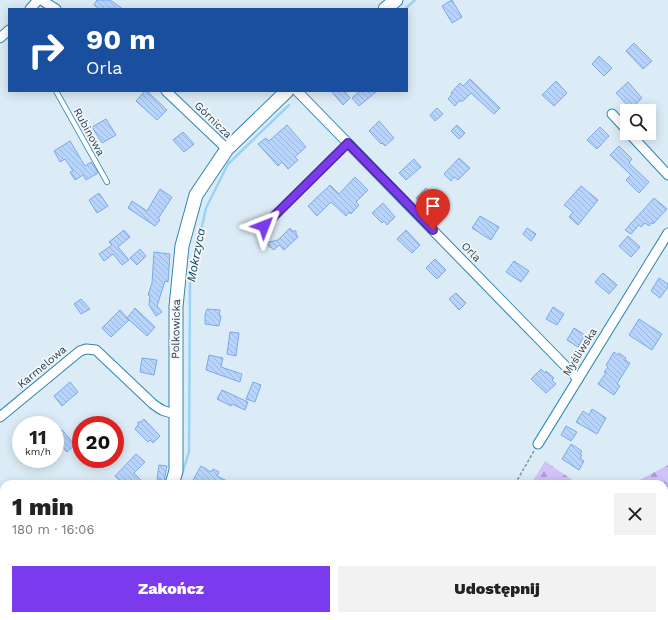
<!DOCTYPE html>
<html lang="pl">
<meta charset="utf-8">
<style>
:root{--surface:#fff;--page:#f2f2f2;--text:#222;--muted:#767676;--accent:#7c3aed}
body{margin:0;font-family:"Work Sans",sans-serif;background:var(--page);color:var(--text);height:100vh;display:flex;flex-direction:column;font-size:15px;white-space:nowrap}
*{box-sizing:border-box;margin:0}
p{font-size:13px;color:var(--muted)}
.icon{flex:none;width:22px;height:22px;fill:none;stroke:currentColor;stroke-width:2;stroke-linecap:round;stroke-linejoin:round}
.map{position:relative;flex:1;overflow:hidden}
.panel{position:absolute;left:0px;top:480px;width:668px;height:140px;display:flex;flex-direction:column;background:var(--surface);border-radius:12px 12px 0 0;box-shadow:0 2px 10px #0003}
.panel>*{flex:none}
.banner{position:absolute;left:8px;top:8px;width:400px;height:84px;border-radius:0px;box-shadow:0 2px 10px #0003;background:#1a4fa0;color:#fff;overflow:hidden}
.controls{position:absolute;left:620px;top:104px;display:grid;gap:8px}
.controls a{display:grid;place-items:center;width:36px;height:36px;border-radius:0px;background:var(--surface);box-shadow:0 2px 10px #0003;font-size:20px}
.speed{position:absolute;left:12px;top:416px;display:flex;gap:8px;font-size:20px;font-weight:700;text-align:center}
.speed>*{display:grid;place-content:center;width:52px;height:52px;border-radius:50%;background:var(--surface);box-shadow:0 2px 10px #0003;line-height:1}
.speed small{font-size:10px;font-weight:400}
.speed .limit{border:6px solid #d22;background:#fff;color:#111}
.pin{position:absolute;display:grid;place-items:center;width:34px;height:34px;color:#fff;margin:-41px -17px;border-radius:50% 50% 50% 0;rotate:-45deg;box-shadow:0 0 4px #0007}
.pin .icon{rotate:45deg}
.me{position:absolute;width:44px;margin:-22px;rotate:45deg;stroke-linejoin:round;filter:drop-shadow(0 0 3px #0008)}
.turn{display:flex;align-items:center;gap:14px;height:84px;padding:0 12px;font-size:18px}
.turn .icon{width:52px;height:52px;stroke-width:2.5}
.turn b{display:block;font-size:28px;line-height:34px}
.round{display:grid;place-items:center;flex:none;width:42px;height:42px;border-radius:0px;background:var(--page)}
.head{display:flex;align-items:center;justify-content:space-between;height:68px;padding:0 12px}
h1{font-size:24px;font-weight:800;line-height:30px}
.cta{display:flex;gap:8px;margin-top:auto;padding:8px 12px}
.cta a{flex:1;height:46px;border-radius:0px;background:var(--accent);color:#fff;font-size:16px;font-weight:800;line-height:46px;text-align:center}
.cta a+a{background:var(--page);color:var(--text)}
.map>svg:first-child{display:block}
</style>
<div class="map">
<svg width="668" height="620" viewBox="0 0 668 620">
<defs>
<pattern id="forest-firs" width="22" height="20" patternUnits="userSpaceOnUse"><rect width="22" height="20" fill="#d1c2fa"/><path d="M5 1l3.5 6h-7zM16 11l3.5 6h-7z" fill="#a99fcd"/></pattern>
<pattern id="building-back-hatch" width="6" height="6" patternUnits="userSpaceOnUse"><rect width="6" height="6" fill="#b7d4fd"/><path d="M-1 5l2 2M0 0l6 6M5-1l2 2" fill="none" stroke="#9db7db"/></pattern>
</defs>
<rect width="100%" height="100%" fill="#dcecf6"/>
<!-- forest -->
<g fill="url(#forest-firs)">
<path d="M 545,461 L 578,484 L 531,484 Z"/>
<path d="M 668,465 L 668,620 L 451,620 L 453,616 L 664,616 L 664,484 L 632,484 Z"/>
</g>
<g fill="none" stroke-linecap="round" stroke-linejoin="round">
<!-- stream -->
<g stroke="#9bd3f6" stroke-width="2.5">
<path d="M 405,9 L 415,0"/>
<path d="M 179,484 L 189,452 L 190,280 L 206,208 L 228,164 L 289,105"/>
<path d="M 127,620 L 129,616"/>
</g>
</g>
<!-- building -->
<g fill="url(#building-back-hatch)" stroke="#7aa9eb">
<path d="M 97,0 L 110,0 L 123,9 L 100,9 L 94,5 Z"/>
<path d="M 452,0 L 462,17 L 452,23 L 442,6 Z"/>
<path d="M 634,43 L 652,61 L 643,69 L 626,51 Z"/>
<path d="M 599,56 L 612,68 L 604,76 L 592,64 Z"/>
<path d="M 470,79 L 500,108 L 494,114 L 471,93 L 463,101 L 459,101 L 455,106 L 448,99 L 452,94 L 451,93 L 460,83 L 463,86 Z"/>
<path d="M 556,81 L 567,93 L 554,106 L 542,95 Z"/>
<path d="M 628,82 L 642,98 L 631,109 L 616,93 Z"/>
<path d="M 145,91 L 147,91 L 167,110 L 157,120 L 136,101 Z"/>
<path d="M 331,91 L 344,91 L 350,98 L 343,105 Z"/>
<path d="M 360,91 L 377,91 L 359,106 L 352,98 Z"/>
<path d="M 437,108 L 443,114 L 435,121 L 430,115 Z"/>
<path d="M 106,119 L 116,135 L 102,143 L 92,127 Z"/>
<path d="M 379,121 L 394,138 L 385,146 L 382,143 L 381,144 L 369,131 Z"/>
<path d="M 287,125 L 306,147 L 295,157 L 298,160 L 288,169 L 282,162 L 278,166 L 258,144 L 266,138 L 269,141 Z"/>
<path d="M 457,125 L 465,133 L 459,139 L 451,131 Z"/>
<path d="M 600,127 L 609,136 L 597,149 L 587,140 Z"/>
<path d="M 183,132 L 194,144 L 184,152 L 173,140 Z"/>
<path d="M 70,141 L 85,166 L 91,162 L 98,173 L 86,180 L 83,175 L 75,180 L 70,172 L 73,171 L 65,159 L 60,162 L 54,151 Z"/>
<path d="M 619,146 L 632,159 L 629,163 L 649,182 L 639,193 L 626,180 L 631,175 L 610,155 Z"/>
<path d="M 459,158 L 470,168 L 458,180 L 454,177 L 451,181 L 444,174 Z"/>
<path d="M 414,159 L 421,167 L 406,180 L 399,173 Z"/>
<path d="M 355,177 L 368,190 L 356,202 L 359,205 L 351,214 L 349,212 L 346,216 L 331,202 L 317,216 L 308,206 L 330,185 L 339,194 Z"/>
<path d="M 581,186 L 598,200 L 578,225 L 569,217 L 573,212 L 564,205 Z"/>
<path d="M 426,188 L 438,199 L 427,210 L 416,198 Z"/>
<path d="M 160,189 L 172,197 L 158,219 L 160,220 L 155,226 L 128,208 L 132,201 L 147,211 Z"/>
<path d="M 99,193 L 108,206 L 97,213 L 89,200 Z"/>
<path d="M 654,198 L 667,209 L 653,224 L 652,222 L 649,226 L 645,223 L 641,227 L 639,225 L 631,234 L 625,230 Z"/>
<path d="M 383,203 L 395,217 L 387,225 L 384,221 L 382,223 L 372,213 Z"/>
<path d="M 480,216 L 499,227 L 491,240 L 472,228 Z"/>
<path d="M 290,228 L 292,231 L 296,231 L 296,234 L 298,237 L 284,250 L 279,245 L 274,250 L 265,243 L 278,240 Z"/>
<path d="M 527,228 L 536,234 L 531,241 L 523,234 Z"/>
<path d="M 124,230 L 130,237 L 118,247 L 129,260 L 122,265 L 113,254 L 104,261 L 99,254 L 112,245 L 109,242 Z"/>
<path d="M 406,230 L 420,245 L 412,253 L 397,239 Z"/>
<path d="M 628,236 L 640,247 L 631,257 L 619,246 Z"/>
<path d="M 140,249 L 146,256 L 137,265 L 130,258 Z"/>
<path d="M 154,252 L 170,254 L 168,282 L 165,281 L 157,306 L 162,312 L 156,316 L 149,305 L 150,296 L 148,295 L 152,283 Z"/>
<path d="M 435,259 L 446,270 L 437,279 L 426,268 Z"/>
<path d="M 514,261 L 529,271 L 521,282 L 506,272 Z"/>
<path d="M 603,273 L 617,285 L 609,294 L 595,282 Z"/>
<path d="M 659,278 L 668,284 L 668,287 L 660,298 L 651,291 Z"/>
<path d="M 456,293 L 466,303 L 459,310 L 449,299 Z"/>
<path d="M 81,299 L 90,309 L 81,314 L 74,304 Z"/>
<path d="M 553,307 L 564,314 L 557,325 L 546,319 Z"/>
<path d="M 135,308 L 155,327 L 147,336 L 127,318 Z"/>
<path d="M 207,309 L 220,310 L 219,316 L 221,316 L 219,326 L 205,324 L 205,315 Z"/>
<path d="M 120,310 L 129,320 L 111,337 L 102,328 Z"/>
<path d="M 639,319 L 662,334 L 652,350 L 629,335 Z"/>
<path d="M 574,328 L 585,335 L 578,347 L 567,340 Z"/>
<path d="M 230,332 L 239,333 L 236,356 L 227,354 Z"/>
<path d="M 614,352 L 618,355 L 619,353 L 626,358 L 625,360 L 630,363 L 617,384 L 620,386 L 614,395 L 598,384 L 606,373 L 604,372 L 608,367 L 606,365 Z"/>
<path d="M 209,355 L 223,358 L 221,367 L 242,374 L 240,382 L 206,370 Z"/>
<path d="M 142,358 L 157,360 L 154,375 L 140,372 Z"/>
<path d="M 541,369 L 545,373 L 546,371 L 554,378 L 552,380 L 556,384 L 546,393 L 531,379 Z"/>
<path d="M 70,382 L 78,392 L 62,406 L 54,396 Z"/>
<path d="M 253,382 L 261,385 L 255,402 L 246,399 Z"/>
<path d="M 222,390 L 248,402 L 245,410 L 232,404 L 231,406 L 217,399 Z"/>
<path d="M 592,409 L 606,418 L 597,434 L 576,422 L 583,411 L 589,415 Z"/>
<path d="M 144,419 L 160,436 L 153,443 L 150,440 L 148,442 L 135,429 L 138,425 L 138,422 L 141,422 Z"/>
<path d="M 566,426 L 577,432 L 571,441 L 561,435 Z"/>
<path d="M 62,430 L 75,445 L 67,452 L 55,438 Z"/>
<path d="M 571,444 L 582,451 L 580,454 L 582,455 L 580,458 L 584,461 L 579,470 L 562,459 Z"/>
<path d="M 136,454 L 145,462 L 134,473 L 145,484 L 124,484 L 115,476 Z"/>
<path d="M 159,465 L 167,466 L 164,481 L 157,479 Z"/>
<path d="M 201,466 L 211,472 L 213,469 L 219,472 L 217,476 L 233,484 L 191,484 Z"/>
</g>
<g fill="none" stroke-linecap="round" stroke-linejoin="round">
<defs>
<g id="lane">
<path d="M 56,91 L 107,182"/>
<path d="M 264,226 L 348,143"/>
</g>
<g id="street">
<path d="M 41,0 L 56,9"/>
<path d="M 30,9 L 38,0"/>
<path d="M 0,38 L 9,30"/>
<path d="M 166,91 L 227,149"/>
<path d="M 297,91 L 578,379"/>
<path d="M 612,114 L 627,130"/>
<path d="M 629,133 L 668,175"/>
<path d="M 0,417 L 80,351 L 86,349 L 96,350 L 153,404 C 161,410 166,413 176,413"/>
<path d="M 538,444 L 668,233"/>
</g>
<g id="secondary">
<path d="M 385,9 L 396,0"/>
<path d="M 172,484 L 176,471 L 176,307 L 182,246 L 196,195 L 227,149 L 287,91"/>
<path d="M 117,620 L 119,616"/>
</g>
</defs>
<!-- lane casing -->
<use href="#lane" stroke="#2e86b5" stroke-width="6"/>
<!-- street casing -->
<use href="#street" stroke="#2e86b5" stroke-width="11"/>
<!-- secondary casing -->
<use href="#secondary" stroke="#2e86b5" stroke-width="15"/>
<!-- path -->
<g stroke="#7d97a6" stroke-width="1.5" stroke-dasharray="3 2" stroke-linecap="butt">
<path d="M 515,484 L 534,451"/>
<path d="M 435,620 L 437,616"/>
</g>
<!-- lane -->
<use href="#lane" stroke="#fff" stroke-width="4.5"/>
<!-- street -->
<use href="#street" stroke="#fff" stroke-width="9"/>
<!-- secondary -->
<use href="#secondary" stroke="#fff" stroke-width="13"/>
</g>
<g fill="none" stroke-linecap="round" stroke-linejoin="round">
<defs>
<path id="route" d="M 264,226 L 348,143 L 433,230"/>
</defs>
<!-- route casing -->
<use href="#route" stroke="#51269a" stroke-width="10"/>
<!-- route -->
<use href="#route" stroke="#7c3aed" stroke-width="7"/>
</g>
<g text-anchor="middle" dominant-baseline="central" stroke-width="3.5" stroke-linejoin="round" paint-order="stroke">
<!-- street labels -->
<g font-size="11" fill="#1b3e53" stroke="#f6f6f6">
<text transform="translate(213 120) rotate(44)">Górnicza</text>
<text transform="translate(89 132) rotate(61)">Rubinowa</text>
<text transform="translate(471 252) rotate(46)">Orla</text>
<text transform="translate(176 329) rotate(-89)">Polkowicka</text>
<text transform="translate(580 352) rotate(-58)">Myśliwska</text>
<text transform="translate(42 367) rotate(-40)">Karmelowa</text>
</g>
<!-- water labels -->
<g font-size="12" font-style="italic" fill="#003e5b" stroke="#f6f6f6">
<text transform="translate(196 255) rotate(-79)">Mokrzyca</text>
</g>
</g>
</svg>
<div class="controls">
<a><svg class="icon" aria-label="search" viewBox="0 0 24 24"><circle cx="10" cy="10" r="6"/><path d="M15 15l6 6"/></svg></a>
</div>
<div class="speed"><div>11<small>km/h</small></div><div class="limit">20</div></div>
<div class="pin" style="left:433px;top:230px;background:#d93025"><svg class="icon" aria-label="arrive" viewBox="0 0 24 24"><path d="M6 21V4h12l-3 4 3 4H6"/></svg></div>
<svg class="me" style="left:264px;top:226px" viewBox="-20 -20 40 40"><path d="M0-17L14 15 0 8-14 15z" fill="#7c3aed" stroke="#fff" stroke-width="4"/></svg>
<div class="banner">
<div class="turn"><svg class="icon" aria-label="right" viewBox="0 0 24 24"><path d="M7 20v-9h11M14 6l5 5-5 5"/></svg><div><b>90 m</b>Orla</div></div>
</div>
<section class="panel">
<div class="head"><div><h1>1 min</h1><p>180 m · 16:06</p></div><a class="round"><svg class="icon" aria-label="close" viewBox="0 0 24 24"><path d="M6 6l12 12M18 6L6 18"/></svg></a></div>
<div class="cta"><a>Zakończ</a><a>Udostępnij</a></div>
</section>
</div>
